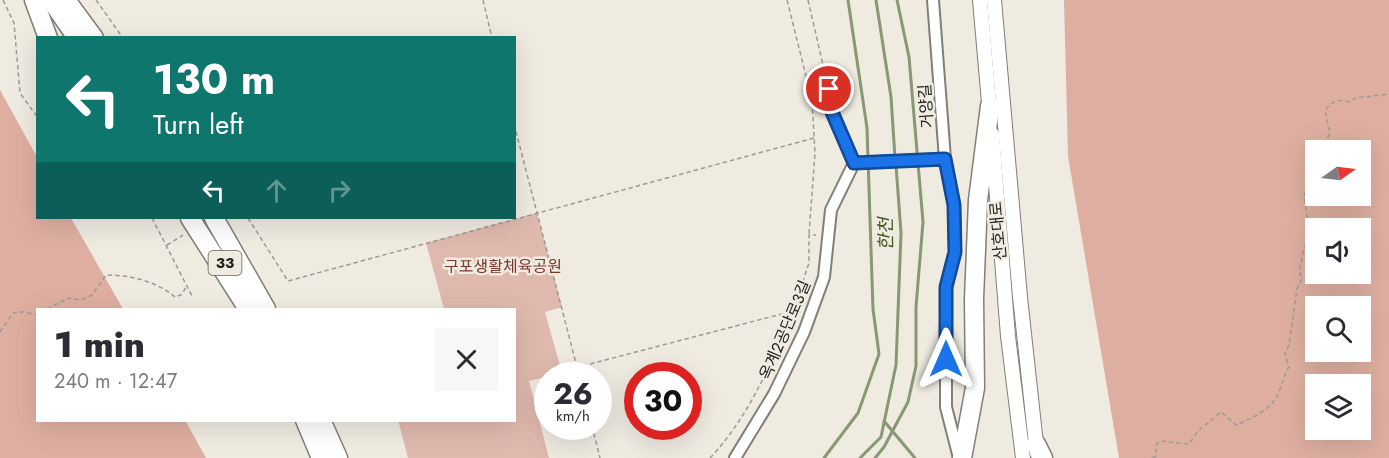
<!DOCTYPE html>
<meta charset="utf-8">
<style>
:root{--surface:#fff;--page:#f7f7f7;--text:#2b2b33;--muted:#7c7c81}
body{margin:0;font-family:Jost,"Noto Sans KR",sans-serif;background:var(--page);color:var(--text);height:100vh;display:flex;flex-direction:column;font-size:22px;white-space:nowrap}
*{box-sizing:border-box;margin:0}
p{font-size:20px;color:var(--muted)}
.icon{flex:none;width:33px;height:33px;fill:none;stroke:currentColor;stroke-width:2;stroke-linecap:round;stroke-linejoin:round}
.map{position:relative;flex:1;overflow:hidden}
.side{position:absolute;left:36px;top:308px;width:480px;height:114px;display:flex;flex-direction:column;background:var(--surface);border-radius:0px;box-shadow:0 6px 24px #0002}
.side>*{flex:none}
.banner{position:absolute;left:36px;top:36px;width:480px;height:183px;border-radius:0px;box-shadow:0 6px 24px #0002;background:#0f766e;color:#fff;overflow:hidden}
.needle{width:39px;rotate:76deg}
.tools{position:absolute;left:1305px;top:140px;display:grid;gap:12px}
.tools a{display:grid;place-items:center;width:66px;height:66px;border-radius:0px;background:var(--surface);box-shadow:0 6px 24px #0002;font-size:30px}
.speed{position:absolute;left:534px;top:362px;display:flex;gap:12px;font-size:30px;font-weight:700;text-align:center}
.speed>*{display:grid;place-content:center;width:78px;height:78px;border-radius:50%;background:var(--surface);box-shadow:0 6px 24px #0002;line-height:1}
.speed small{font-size:15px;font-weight:400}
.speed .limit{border:9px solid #d22;background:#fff;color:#111}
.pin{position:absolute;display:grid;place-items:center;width:51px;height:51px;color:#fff;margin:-26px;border:3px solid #fff;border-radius:50%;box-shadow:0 2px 6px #0007}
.me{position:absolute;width:66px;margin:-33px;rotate:0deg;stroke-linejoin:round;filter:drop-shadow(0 0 4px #0008)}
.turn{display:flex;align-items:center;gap:21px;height:126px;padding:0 18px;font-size:27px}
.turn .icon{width:78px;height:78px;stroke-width:2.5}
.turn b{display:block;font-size:42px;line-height:51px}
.lanes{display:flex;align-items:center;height:57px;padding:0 18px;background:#0003;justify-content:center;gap:30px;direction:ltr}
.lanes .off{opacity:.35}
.round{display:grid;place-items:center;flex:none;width:63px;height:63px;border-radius:0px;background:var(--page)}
.head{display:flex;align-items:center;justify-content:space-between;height:102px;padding:0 18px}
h1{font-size:36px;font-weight:800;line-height:45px}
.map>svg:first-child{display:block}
</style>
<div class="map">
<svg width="1389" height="458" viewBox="0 0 1389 458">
<rect width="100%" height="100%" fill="#f0ebe1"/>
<!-- green -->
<path fill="#dfb9ae" d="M 537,213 L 562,307 L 545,312 L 562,373 L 529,381 L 549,458 L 408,458 L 398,420 L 514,420 L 514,309 L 444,309 L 426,243 Z"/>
<!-- forest -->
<g fill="#deafa1" fill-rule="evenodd">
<path d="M 1064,0 L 1389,0 L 1389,458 L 1119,458 L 1068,156 ZM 1316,150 L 1360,150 L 1360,195 L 1316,195 ZM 1316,228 L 1360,228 L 1360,273 L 1316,273 ZM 1316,306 L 1360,306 L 1360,351 L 1316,351 ZM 1316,384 L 1360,384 L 1360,429 L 1316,429 Z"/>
<path d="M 0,90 L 37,157 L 38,218 L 71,218 L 123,309 L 38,309 L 38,420 L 185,420 L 206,458 L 0,458 Z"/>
</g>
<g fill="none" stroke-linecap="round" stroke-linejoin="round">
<!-- stream -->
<g stroke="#869972" stroke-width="3">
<path d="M 876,0 L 891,97 L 895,158"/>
<path d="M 884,421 L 915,458"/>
<path d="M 824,458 L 858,413 L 879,354 L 873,309 L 867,128 L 848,0"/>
<path d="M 860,458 L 881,437 L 896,365 L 901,233 L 896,165"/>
<path d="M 875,458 L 884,447 L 908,402 L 916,366 L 916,307 L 923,222 L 909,57 L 897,0"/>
</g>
<defs>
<g id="street">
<path d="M 933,0 L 945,159 L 954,205 L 955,252 L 946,287 L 946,407 L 959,458"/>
<path d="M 854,163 L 945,159"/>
<path d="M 735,458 L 774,394 L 804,332 L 824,277 L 831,210 L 854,163 L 832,112 L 829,89"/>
</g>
<g id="secondary">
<path d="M 980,0 L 990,114"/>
<path d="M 994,0 L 1020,297 L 1037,453"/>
<path d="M 992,134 L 1008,336 L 1023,458"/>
</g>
<g id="highway">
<path d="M 34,0 L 48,38"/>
<path d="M 51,0 L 77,38"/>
<path d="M 66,0 L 94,38"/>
<path d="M 190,218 L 248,309"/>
<path d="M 214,218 L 266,309"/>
<path d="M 305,420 L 321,458"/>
<path d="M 321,420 L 338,458"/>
<path d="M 1036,444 L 1043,458"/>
<path d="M 962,458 L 975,388 L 974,299 L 978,200 L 990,106"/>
</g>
</defs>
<!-- street casing -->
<use href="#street" stroke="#837e76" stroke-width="14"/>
<!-- secondary casing -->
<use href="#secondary" stroke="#837e76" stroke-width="16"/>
<!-- highway casing -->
<use href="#highway" stroke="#837e76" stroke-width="21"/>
<!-- path -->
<g stroke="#9e9a93" stroke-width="1.5" stroke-dasharray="4.5 3" stroke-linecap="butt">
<path d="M 3,0 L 14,23 L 20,93 L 38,118"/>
<path d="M 96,0 L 123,38"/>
<path d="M 483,0 L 492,38"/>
<path d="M 787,0 L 812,100 L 815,153 L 809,234"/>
<path d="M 808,0 L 826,78"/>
<path d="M 514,124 L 579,375"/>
<path d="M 1319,150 L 1330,134 L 1325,111 C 1330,102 1339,98 1349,102 L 1356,98 L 1389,94"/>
<path d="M 152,218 L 192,296"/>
<path d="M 248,218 L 288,281 L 814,138"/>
<path d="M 167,245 L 183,235"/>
<path d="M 47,309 L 69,298 L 81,300 L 92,295 L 106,275 C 130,275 156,281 175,297 L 181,295 L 187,286"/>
<path d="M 0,332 L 13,313 L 24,312 L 38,315"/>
<path d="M 579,374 L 590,364 L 793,311 L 809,263 L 809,235 L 816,235"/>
<path d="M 592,426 L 600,458"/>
<path d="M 710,458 C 748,418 772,363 792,312"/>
<path d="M 1152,458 L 1156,456 L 1156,445 L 1160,441 L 1189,444 L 1197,432 L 1221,412 L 1236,425 C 1253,418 1275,408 1280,389 C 1283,381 1284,375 1289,367 L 1285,354 L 1289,345 L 1297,289 L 1302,279 L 1299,271 L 1309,229 L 1304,196 L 1316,154"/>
</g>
<!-- street -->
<use href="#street" stroke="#fff" stroke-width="10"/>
<!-- secondary -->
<use href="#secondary" stroke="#fff" stroke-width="14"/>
<!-- highway -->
<use href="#highway" stroke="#fff" stroke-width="18"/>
</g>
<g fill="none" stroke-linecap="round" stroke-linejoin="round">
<defs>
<path id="route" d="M 829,89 L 832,112 L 854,163 L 945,159 L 954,205 L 955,252 L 946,287 L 946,359"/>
</defs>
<!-- route casing -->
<use href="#route" stroke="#114b97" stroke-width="15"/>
<!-- route -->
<use href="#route" stroke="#1a73e8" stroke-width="10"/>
</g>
<g text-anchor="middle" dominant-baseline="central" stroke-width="5" stroke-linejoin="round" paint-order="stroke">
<!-- shield labels -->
<rect fill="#f0ebe1" stroke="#615e59" stroke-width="1.5" x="208.5" y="251" width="33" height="24" rx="4.5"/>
<g font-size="15" font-weight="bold" fill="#24221f">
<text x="225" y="263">33</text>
</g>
<!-- street labels -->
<g font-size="16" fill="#24221f" stroke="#f0ebe1">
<text transform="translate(926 106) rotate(-94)">거양길</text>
<text transform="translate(998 231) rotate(-95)">산호대로</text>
<text transform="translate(785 330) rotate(-67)">옥계2공단로3길</text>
</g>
<!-- park labels -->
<g font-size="16" fill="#783b2b" stroke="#f0ebe1">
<text x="503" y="266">구포생활체육공원</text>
</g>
<!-- water labels -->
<g font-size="18" font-style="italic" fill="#3e571d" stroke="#f0ebe1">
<text transform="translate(886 234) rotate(-91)">한천</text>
</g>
</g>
</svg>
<div class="tools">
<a><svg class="needle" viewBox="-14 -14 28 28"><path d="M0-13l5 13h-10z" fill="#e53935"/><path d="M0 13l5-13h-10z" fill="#7c7c81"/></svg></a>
<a><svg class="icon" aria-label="sound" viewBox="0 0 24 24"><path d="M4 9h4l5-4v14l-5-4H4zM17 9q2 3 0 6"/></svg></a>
<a><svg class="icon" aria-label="search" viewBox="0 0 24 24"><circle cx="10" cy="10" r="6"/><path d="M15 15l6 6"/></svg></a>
<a><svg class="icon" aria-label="layers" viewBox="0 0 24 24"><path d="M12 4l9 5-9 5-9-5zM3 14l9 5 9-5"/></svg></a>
</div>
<div class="speed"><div>26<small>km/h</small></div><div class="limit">30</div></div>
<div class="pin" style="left:829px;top:89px;background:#d93025"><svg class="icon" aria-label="arrive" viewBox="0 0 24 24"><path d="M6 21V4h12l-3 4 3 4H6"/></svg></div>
<svg class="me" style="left:946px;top:359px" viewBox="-20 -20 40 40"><path d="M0-17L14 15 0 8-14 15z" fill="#1a73e8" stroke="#fff" stroke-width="4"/></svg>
<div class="banner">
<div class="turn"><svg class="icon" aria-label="left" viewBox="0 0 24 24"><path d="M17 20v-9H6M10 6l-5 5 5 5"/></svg><div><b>130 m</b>Turn left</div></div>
<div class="lanes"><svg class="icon" aria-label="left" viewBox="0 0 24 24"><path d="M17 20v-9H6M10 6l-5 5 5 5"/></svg><svg class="icon off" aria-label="ahead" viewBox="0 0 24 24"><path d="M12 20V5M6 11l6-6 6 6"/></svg><svg class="icon off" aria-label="right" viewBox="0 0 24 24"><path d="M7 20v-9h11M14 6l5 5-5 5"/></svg></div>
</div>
<section class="side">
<div class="head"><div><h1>1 min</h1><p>240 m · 12:47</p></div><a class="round"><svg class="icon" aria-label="close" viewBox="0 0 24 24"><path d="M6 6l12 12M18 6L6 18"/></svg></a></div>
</section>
</div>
